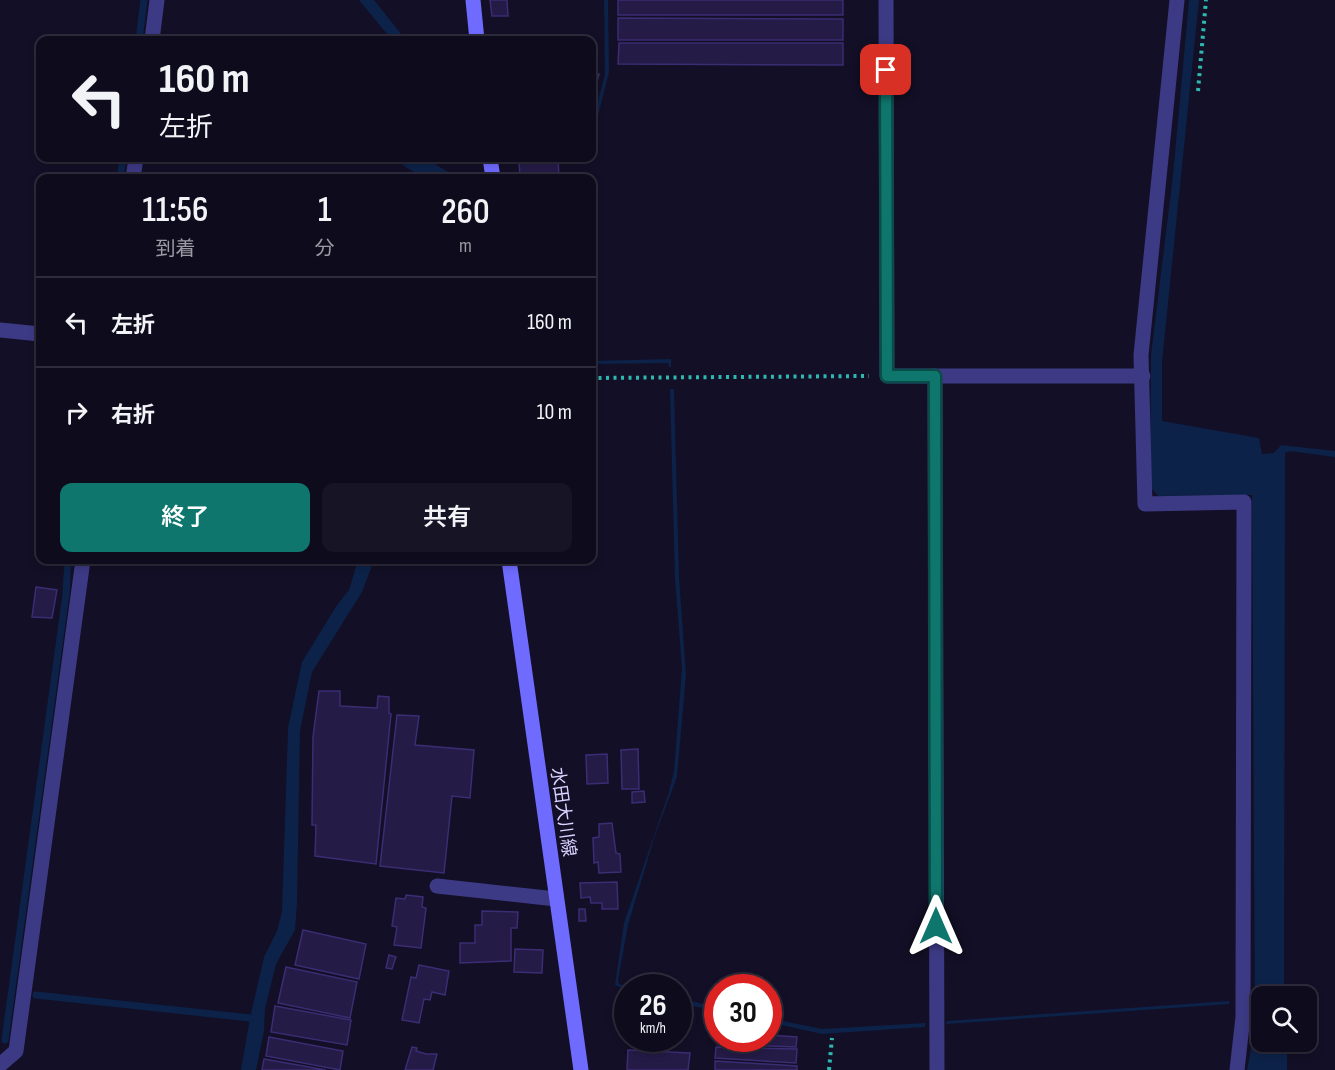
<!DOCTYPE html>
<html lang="ja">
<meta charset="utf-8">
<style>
:root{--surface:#0e0b1c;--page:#171425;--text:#f1f3f6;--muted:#9b9ba3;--line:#2e2b3b;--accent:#0f766e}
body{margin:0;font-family:"Sofia Sans Condensed","Noto Sans JP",sans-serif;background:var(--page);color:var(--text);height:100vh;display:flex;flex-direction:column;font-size:22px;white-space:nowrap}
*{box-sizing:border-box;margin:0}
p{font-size:20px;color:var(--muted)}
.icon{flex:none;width:33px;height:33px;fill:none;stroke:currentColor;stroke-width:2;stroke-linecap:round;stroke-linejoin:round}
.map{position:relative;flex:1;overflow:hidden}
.drawer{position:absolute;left:36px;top:174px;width:560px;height:390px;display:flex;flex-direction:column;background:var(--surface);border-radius:12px;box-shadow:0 3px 9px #0003,0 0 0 2px var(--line)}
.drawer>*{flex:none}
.top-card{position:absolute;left:36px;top:36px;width:560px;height:126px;border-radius:12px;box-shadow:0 3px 9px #0003,0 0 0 2px var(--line);background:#0e0b1c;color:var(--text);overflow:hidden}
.buttons{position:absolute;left:1251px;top:986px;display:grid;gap:12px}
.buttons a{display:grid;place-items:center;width:66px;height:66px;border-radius:12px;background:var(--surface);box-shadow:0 3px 9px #0003,0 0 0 2px var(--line);font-size:30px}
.speed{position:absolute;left:614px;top:974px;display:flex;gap:12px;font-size:30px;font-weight:700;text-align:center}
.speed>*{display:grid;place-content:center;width:78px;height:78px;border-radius:50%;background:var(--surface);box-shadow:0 3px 9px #0003,0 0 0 2px var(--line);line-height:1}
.speed small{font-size:15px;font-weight:400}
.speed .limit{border:9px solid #d22;background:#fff;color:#111}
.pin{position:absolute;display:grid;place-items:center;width:51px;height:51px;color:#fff;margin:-26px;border-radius:12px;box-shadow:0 3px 9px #0006}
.me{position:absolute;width:66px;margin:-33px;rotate:0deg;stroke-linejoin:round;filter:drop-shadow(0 0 4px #0008)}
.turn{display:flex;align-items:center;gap:21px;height:126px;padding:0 24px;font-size:27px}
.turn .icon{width:78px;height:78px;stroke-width:2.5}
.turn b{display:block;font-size:42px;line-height:51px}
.eta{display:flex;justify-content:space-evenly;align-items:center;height:102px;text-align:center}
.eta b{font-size:36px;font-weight:600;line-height:42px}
.primary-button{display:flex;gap:12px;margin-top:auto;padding:12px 24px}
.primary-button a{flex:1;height:69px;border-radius:12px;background:var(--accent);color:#fff;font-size:24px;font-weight:600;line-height:69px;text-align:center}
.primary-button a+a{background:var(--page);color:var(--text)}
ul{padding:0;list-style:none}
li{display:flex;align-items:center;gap:18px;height:90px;padding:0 24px;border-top:2px solid var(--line)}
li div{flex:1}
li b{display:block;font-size:22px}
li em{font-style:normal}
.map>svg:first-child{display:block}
</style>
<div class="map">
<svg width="1335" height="1070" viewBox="0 0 1335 1070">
<rect width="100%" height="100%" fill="#130f26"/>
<!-- water -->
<g fill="#0c2248">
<path d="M 359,0 L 374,0 L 406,40 L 392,40 Z"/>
<path d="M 604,0 L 608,0 L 609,72 L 591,144 L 591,125 L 605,75 Z"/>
<path d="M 1189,0 L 1199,0 L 1162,362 L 1162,421 L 1259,438 L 1262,454 L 1274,453 L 1281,445 L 1335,451 L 1335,457 L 1290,451 L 1285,453 L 1284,996 L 1262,996 L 1262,1041 L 1281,1041 L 1287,1052 L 1287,1070 L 1247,1070 L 1255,1028 L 1252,495 L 1158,496 L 1150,486 L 1151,355 L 1173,175 Z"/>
<path d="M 396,158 L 425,158 L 458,178 C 435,179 412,177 396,158 Z"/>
<path d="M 671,359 L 671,367 L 669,367 L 668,363 L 591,364 L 591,361 Z"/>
<path d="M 670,389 L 674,389 L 679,578 L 686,674 L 677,777 L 655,835 L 628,925 L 618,980 L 619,984 L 631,987 L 627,987 L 627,990 L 615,985 L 624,923 L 669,792 L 674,771 L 682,669 L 675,577 Z"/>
<path d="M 358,560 L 374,560 L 362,592 L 312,672 L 300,731 L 297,903 L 295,930 L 276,964 L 265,1009 L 264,1031 L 256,1070 L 241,1070 L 250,1018 L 264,957 L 277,931 L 282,912 L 288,728 L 302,662 L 337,605 L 349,590 Z"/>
<path d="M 678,997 L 717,1008 L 717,1011 L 678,1003 Z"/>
<path d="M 1229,1001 L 1229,1004 L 946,1024 L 947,1021 Z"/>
<path d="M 768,1018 L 822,1029 L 925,1023 L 925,1027 L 822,1034 L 768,1022 Z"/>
</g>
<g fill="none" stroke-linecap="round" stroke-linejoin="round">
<!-- stream -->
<g stroke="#0c2248" stroke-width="7">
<path d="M 139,40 L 144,0"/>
<path d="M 120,178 L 123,158"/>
<path d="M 36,995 L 250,1018"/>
<path d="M 5,1040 L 66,594 L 68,560"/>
</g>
</g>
<!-- building -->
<g fill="#241b47" stroke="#3b2d73" stroke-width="1.5">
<path d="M 490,0 L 507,0 L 508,16 L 492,16 Z"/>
<rect x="618" y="0" width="225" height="15"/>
<path d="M 618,18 L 843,19 L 843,40 L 618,40 Z"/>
<path d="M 619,43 L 843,43 L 843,65 L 618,64 Z"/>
<path d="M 591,72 L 599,74 L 591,104 Z"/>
<path d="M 509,158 L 558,158 L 559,178 L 523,178 L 523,176 L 520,175 L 519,163 L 509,163 Z"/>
<path d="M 36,587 L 57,590 L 52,618 L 32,617 Z"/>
<path d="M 319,691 L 340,691 L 340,706 L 377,708 L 378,696 L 389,697 L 389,713 L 391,714 L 376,864 L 315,856 L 316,825 L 312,825 L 313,737 Z"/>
<path d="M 397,715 L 419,716 L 415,745 L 474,750 L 470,798 L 452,796 L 444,873 L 380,866 Z"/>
<path d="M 638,749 L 639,789 L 622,789 L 621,750 Z"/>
<path d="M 607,754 L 608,783 L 587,784 L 586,755 Z"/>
<path d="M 644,791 L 645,802 L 632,803 L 632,792 Z"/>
<path d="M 612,823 L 616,853 L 620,854 L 621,872 L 599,873 L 598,862 L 594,863 L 593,838 L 599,837 L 599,824 Z"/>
<path d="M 617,882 L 618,909 L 602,909 L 602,903 L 591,903 L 590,897 L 581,898 L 580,883 Z"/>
<path d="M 406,895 L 423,897 L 422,907 L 426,908 L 421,948 L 394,945 L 397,927 L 392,926 L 396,898 L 405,899 Z"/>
<path d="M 579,909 L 585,909 L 586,921 L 579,921 Z"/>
<path d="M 482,911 L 518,912 L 517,928 L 511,928 L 511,961 L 460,963 L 460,943 L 475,943 L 475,925 L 482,925 Z"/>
<path d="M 303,930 L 366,944 L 359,979 L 295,965 Z"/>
<path d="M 515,949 L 543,950 L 542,973 L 514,972 Z"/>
<path d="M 389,955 L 396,957 L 392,969 L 386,968 Z"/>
<path d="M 419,965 L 449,971 L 445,995 L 432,992 L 430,1000 L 424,999 L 419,1023 L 402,1020 L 411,977 L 416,978 Z"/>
<path d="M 286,967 L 357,982 L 350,1018 L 278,1003 Z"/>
<path d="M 275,1006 L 351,1020 L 347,1045 L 271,1032 Z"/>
<path d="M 768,1035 L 797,1037 L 796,1047 L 717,1044 L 717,1038 L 768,1038 Z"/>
<path d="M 269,1037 L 343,1051 L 340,1070 L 266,1056 Z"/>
<path d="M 412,1047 L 417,1048 L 416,1051 L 426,1054 L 437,1054 L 433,1070 L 405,1070 Z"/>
<path d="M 716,1047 L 797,1049 L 796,1063 L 715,1058 Z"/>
<path d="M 628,1050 L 690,1053 L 688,1070 L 627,1070 Z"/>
<path d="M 264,1059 L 326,1070 L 262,1070 Z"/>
<path d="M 715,1061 L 797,1066 L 797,1070 L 715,1070 Z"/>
</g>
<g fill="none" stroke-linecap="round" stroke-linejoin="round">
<!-- path -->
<g stroke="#2fb8b0" stroke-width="4" stroke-dasharray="3 4.5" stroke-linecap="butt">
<path d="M 1198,91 L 1206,0"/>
<path d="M 591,378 L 869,376"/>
<path d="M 829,1070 L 832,1038"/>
</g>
<!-- street -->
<g stroke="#3d3a85" stroke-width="15">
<path d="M 886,0 L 887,376 L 1143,376"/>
<path d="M 1177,0 L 1141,355 L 1145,504 L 1244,502 L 1243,1017 L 1237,1070"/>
<path d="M 152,40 L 157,0"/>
<path d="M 133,178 L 136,158"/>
<path d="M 0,330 L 40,334"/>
<path d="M 935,376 L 937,1070"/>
<path d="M 437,886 L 556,899"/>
<path d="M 0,1065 L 16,1051 L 83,560"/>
</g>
<!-- secondary -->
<g stroke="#6f6bff" stroke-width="15">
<path d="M 473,0 L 477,40"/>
<path d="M 490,158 L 493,178"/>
<path d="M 509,560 L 581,1070"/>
</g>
</g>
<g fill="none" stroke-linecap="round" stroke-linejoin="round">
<defs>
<path id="route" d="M 886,70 L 887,376 L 935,376 L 936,926"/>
</defs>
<!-- route casing -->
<use href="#route" stroke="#0a4d48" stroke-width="15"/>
<!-- route -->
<use href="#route" stroke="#0f766e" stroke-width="10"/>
</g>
<g text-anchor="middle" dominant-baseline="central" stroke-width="6" stroke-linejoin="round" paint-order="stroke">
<!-- street labels -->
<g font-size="18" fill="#d9d4ff" stroke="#130f26">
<text transform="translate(563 812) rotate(82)">水田大川線</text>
</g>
</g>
</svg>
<div class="buttons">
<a><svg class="icon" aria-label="search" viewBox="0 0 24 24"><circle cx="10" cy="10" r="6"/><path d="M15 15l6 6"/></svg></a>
</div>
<div class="speed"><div>26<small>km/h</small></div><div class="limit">30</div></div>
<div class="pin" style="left:886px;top:70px;background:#d93025"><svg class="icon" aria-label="arrive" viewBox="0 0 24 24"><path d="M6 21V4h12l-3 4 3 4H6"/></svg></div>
<svg class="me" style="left:936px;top:926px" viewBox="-20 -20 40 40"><path d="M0-17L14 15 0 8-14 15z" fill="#0f766e" stroke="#fff" stroke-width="4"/></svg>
<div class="top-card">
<div class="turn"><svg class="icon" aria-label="left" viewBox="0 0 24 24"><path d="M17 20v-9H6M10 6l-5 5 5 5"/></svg><div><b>160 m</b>左折</div></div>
</div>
<section class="drawer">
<div class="eta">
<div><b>11:56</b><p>到着</p></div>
<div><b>1</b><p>分</p></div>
<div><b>260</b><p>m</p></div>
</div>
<ul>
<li><svg class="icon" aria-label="left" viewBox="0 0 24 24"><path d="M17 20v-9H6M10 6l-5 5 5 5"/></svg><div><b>左折</b></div><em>160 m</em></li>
<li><svg class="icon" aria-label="right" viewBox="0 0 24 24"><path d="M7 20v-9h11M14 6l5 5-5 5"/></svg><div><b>右折</b></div><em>10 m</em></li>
</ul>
<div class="primary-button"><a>終了</a><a>共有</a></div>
</section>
</div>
